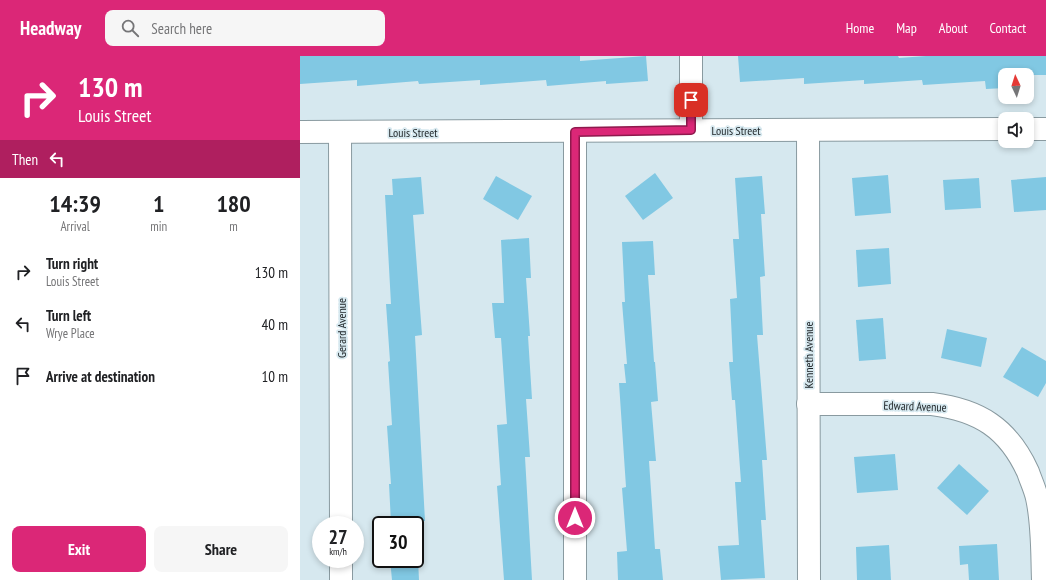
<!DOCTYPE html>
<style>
:root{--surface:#fff;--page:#f6f6f6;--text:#202124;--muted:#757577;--accent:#db2777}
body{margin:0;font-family:"PT Sans Narrow",sans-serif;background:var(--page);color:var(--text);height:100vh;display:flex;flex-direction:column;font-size:15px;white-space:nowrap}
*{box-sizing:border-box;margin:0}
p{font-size:13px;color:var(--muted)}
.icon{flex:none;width:22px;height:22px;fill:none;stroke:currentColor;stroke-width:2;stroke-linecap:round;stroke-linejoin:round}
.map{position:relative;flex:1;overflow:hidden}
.drawer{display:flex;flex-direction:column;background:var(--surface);width:300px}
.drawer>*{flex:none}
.top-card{background:#db2777;color:#fff;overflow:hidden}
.needle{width:26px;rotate:356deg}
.tools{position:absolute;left:698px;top:12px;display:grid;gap:8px}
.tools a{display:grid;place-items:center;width:36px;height:36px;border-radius:8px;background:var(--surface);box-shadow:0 2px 6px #0003;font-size:20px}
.speed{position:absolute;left:12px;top:460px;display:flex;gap:8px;font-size:20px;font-weight:700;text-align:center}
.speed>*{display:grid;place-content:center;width:52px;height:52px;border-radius:50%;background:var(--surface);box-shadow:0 2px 6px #0003;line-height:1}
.speed small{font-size:10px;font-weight:400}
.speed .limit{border:2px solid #111;border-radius:6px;background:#fff;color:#111}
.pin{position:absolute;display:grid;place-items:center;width:34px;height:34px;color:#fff;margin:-17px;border-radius:8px;box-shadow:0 2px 6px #0006}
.me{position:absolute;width:44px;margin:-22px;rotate:0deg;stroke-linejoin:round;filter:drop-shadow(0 0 3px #0008)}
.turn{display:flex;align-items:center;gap:14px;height:84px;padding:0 12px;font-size:18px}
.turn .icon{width:52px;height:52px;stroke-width:2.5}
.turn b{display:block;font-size:28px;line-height:34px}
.then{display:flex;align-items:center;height:38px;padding:0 12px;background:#0003;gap:8px;font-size:15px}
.eta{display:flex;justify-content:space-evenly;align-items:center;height:68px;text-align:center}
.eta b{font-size:24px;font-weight:700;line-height:28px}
.primary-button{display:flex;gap:8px;margin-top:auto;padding:8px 12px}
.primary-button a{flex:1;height:46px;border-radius:8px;background:var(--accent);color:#fff;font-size:16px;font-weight:700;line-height:46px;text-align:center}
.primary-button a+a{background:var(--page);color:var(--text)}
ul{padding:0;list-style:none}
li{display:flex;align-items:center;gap:12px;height:52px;padding:0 12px}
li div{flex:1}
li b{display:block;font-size:15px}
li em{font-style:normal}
header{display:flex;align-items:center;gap:24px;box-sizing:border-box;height:56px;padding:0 20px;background:var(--accent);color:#fff}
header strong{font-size:19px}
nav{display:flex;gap:22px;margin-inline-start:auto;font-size:14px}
.search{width:280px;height:36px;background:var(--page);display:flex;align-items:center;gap:10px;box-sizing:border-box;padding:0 14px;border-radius:8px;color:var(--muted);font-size:15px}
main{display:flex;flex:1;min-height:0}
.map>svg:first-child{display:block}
</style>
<header>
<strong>Headway</strong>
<div class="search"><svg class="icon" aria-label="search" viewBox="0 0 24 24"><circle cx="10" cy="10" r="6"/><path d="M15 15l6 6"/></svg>Search here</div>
<nav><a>Home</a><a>Map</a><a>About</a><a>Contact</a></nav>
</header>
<main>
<section class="drawer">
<div class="top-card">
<div class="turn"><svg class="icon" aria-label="right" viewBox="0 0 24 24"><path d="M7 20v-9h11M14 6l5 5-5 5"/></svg><div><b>130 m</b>Louis Street</div></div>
<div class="then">Then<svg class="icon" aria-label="left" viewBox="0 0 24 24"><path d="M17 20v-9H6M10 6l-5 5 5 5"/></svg></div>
</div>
<div class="eta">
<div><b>14:39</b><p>Arrival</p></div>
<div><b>1</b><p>min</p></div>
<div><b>180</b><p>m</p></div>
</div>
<ul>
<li><svg class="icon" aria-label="right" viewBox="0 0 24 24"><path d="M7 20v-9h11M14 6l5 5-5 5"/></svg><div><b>Turn right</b><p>Louis Street</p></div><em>130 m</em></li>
<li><svg class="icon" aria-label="left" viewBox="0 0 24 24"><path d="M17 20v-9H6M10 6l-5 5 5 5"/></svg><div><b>Turn left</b><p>Wrye Place</p></div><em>40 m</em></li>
<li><svg class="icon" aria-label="arrive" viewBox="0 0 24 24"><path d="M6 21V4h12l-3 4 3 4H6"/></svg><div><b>Arrive at destination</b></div><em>10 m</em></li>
</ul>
<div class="primary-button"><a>Exit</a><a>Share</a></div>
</section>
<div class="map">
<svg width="746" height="524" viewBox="0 0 746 524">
<rect width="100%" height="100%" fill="#d6e8ef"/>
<!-- building -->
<g fill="#81c8e3">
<path d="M 0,0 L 280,0 L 280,5 L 346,0 L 348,25 L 306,28 L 306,25 L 247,30 L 246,24 L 180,29 L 180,24 L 119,28 L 118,25 L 57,30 L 57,24 L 0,28 Z"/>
<path d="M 438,0 L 598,0 L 599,2 L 626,0 L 746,0 L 746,19 L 705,19 L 705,32 L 686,33 L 685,25 L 623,29 L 622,24 L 564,28 L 564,24 L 504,28 L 504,22 L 440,26 Z"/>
<path d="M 355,117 L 373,142 L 343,164 L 325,140 Z"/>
<path d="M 588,119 L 591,157 L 555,160 L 552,122 Z"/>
<path d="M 196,120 L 232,140 L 218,164 L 183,143 Z"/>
<path d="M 462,120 L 465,158 L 461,158 L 465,220 L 460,221 L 463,279 L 457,279 L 467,404 L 462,404 L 466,464 L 461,464 L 465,522 L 421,524 L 418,490 L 439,489 L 435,426 L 441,426 L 435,344 L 432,344 L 429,306 L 433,306 L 430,243 L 437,242 L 433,183 L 439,183 L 435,122 Z"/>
<path d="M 121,121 L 124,158 L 113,159 L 122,279 L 115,280 L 125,465 L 91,467 L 89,428 L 91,428 L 87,370 L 92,369 L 88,306 L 90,305 L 86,248 L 91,248 L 85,139 L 93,139 L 92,123 Z"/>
<path d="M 746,121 L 746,154 L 714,156 L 711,124 Z"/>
<path d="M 679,122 L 681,152 L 645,154 L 643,124 Z"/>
<path d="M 229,182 L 231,222 L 226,222 L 230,280 L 228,280 L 232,343 L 226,343 L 230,401 L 225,401 L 232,524 L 204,524 L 197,430 L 201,429 L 197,369 L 207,368 L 201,282 L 195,282 L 192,247 L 204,247 L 201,184 Z"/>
<path d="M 353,185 L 355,219 L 348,219 L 354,306 L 355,306 L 358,345 L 351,346 L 356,405 L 349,405 L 355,493 L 360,493 L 363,524 L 318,524 L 317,496 L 327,495 L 322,432 L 326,431 L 319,327 L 326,327 L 324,308 L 327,308 L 322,246 L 325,246 L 322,186 Z"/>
<path d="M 589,192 L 591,228 L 558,231 L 556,194 Z"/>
<path d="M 583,262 L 586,303 L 559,305 L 556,264 Z"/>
<path d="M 647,273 L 687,282 L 681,311 L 641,302 Z"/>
<path d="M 722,291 L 746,305 L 746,327 L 738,341 L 703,321 Z"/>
<path d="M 595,398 L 598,434 L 557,437 L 554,401 Z"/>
<path d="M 659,408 L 689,435 L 667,459 L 637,432 Z"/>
<path d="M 697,488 L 699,524 L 669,524 L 668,508 L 660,509 L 659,490 Z"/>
<path d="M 589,489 L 591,524 L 557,524 L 556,491 Z"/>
<path d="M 90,503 L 118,503 L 119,524 L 92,524 Z"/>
</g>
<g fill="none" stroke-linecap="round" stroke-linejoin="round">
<defs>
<g id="minor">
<path d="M 391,0 L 391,74"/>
<path d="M 727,73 L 746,73"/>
<path d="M 508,74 L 509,524"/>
<path d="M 0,76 L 705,73"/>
<path d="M 40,76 L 41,469"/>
<path d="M 275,76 L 275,524"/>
<path d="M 508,348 L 632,348 C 679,354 708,372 728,416 C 731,425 735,433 737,442 C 743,469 742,497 743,524"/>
<path d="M 41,503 L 41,524"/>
</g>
</defs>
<!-- minor casing -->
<use href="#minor" stroke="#899aa0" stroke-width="24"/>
<!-- minor -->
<use href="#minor" stroke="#fff" stroke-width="22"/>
</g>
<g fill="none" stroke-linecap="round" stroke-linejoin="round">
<defs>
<path id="route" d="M 275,462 L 275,76 L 391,74 L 391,44"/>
</defs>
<!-- route casing -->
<use href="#route" stroke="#8e194d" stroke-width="10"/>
<!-- route -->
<use href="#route" stroke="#db2777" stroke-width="7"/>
</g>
<g text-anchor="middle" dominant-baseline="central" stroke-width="3.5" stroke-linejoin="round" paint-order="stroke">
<!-- street labels -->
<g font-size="12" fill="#1c2225" stroke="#d6e8ef">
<text x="436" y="74">Louis Street</text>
<text x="113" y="76">Louis Street</text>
<text transform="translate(41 272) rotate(-90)">Gerard Avenue</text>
<text transform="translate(508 299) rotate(-90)">Kenneth Avenue</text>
<text transform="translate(615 350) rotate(2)">Edward Avenue</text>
</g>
</g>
</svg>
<div class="tools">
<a><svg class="needle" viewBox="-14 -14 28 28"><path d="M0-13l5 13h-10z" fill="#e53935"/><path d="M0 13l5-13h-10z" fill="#757577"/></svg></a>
<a><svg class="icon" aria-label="sound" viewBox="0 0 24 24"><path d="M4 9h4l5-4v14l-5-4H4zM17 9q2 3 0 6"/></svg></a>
</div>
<div class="speed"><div>27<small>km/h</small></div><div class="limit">30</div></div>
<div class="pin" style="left:391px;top:44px;background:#d93025"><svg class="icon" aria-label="arrive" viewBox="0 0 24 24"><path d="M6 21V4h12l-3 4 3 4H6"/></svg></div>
<svg class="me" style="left:275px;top:462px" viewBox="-20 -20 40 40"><circle r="17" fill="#db2777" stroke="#fff" stroke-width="3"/><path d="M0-11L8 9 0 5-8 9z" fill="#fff"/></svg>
</div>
</main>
